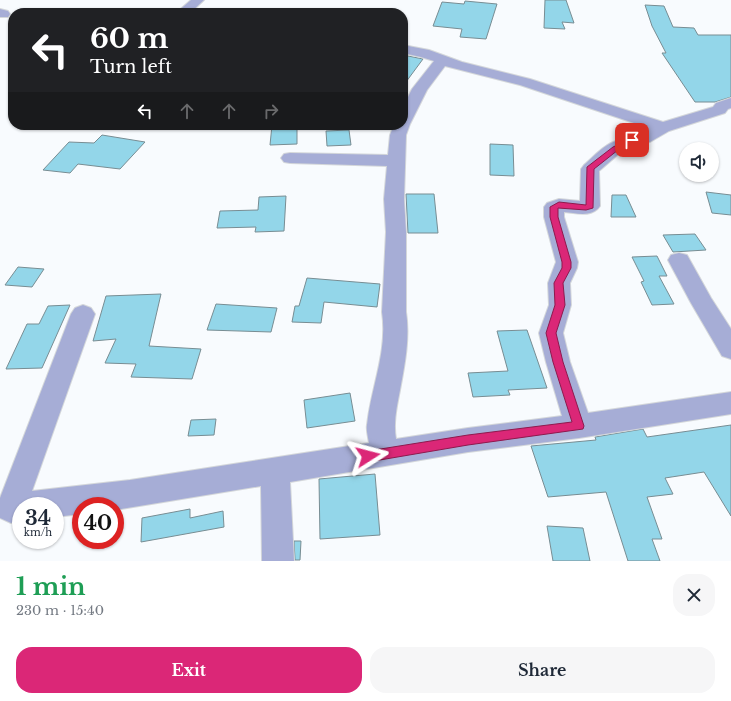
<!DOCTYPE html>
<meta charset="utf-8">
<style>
:root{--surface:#fff;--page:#f6f6f7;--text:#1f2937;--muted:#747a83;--accent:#db2777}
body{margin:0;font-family:"Libre Baskerville",serif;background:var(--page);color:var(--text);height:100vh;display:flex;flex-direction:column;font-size:15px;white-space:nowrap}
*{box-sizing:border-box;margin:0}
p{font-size:13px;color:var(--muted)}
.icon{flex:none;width:22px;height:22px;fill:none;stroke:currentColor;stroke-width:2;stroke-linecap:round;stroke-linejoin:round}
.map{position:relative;height:561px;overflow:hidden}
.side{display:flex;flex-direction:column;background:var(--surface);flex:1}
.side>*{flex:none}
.guide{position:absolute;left:8px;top:8px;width:400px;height:122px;border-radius:16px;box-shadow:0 1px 3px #0004;background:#202124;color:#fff;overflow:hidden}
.buttons{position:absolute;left:679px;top:142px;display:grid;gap:8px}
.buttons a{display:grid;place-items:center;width:40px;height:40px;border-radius:50%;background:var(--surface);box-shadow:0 1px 3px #0004;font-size:20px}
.speed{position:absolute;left:12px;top:497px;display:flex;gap:8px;font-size:20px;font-weight:700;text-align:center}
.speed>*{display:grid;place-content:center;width:52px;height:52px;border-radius:50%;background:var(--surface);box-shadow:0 1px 3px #0004;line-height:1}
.speed small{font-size:10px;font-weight:400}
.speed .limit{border:6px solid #d22;background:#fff;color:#111}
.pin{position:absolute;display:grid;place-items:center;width:34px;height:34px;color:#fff;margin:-17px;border-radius:8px;box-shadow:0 2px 6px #0006}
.me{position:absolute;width:44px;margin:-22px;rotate:81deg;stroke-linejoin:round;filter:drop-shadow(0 0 3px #0008)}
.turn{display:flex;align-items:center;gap:14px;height:84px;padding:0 16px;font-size:18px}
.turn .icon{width:52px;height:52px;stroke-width:2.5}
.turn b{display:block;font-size:28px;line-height:34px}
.lanes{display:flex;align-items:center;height:38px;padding:0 16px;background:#0003;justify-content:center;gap:20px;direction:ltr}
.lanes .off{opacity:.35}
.round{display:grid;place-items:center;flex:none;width:42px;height:42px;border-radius:16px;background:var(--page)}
.headline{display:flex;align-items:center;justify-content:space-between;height:68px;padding:0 16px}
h1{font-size:24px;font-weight:800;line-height:30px;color:#1e9e55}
.cta{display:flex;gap:8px;margin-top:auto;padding:8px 16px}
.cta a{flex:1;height:46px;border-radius:16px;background:var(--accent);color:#fff;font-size:16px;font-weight:800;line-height:46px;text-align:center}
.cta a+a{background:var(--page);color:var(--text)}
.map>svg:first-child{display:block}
</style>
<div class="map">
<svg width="731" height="561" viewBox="0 0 731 561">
<rect width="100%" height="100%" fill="#f8fbfe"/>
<!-- building -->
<g fill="#93d6e9" stroke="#788d93">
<path d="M 545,0 L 566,0 L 574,23 L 562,22 L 565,29 L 544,28 Z"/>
<path d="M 465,1 L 497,4 L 486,39 L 460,37 L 462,29 L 433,26 L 442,2 L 464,4 Z"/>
<path d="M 645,5 L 664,6 L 673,27 L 694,28 L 698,35 L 731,35 L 731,97 L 715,102 L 695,102 L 662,53 L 666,53 L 652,26 Z"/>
<path d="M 403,55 L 423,59 L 403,86 Z"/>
<path d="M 272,125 L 297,125 L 297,144 L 270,145 Z"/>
<path d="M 349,130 L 351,145 L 327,146 L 326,131 Z"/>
<path d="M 102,135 L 145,142 L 120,169 L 78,164 L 70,173 L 43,170 L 69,142 L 94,143 Z"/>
<path d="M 490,144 L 513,145 L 514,176 L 490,175 Z"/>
<path d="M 706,192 L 731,195 L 731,215 L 712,213 Z"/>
<path d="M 406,194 L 434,194 L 438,233 L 408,233 Z"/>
<path d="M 612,195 L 626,195 L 636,217 L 611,217 Z"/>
<path d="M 286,196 L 284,231 L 255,232 L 256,227 L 217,228 L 220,211 L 258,210 L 259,197 Z"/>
<path d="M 695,234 L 706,250 L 673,252 L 663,235 Z"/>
<path d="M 657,256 L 667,276 L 659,276 L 674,304 L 652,305 L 641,282 L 644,281 L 632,257 Z"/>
<path d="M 18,267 L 44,269 L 32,287 L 5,285 Z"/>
<path d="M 307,278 L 380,284 L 377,307 L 324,302 L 321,323 L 292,322 L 295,306 L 299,306 Z"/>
<path d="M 161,294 L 149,346 L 201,349 L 192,379 L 131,377 L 136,364 L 105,363 L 116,339 L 93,341 L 106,296 Z"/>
<path d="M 216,304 L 277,308 L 271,332 L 207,330 Z"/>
<path d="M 70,305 L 42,368 L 6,369 L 27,324 L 39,324 L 48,306 Z"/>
<path d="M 527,330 L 547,388 L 508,390 L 510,395 L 473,397 L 468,373 L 508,371 L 497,331 Z"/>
<path d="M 350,393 L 355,421 L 307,428 L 304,400 Z"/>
<path d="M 216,419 L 214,435 L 188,436 L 191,420 Z"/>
<path d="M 731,425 L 731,516 L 704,472 L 665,478 L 673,494 L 647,497 L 662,539 L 652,539 L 660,561 L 628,561 L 606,492 L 548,497 L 531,446 L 596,440 L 595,437 L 643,429 L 647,437 Z"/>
<path d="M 375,474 L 380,535 L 320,539 L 319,479 Z"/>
<path d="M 190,509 L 190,518 L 223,511 L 224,527 L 141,542 L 142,518 Z"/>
<path d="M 547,526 L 583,528 L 590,561 L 553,561 Z"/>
<path d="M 294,541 L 301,541 L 300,560 L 295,560 Z"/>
</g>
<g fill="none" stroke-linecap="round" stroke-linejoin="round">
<defs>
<g id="minor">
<path d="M 191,0 L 204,0 L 190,13 L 176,13 Z"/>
<path d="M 0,9 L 8,11 L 10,14 L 8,17 L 0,17 Z"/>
<path d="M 403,45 L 429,50 L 462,62 L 530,79 L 663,122 L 713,107 L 716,103 L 731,98 L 731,108 L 728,109 L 725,113 L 669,131 L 650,142 L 636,144 L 621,152 L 599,171 L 600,206 C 592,218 576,213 564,212 L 564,217 L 578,262 L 577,268 L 570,283 L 571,305 L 563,333 L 570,362 L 588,413 L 731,392 L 731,414 L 579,438 L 468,452 L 290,482 L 294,561 L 262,561 L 261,486 L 115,510 L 115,506 L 81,506 L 81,514 L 55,517 L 55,506 L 21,506 L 21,519 L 11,523 L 0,518 L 0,498 L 71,314 L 75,308 L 83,305 L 91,308 L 95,314 L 32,491 L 130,480 L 369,443 C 368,437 366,430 367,425 C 371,387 388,351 382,312 L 386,232 L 384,199 L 387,166 L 290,163 L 284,162 L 281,158 L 284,154 L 290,153 L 388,155 L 390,135 L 394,125 L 403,125 L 403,107 L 412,89 L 434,61 L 421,57 L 403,53 ZM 445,66 L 520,85 L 649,128 C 637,135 624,137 611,143 C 601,148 592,158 584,165 L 581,169 L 580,201 L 559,199 L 547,203 L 544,207 L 544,217 L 556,262 L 548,283 L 549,305 L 539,333 L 546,362 L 562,416 L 468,428 L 396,439 C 393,422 397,406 400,390 C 405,364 410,337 406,312 L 406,232 L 404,199 L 406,135 L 410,124 L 427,90 Z"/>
<path d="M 679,253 L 687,255 L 711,298 L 731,329 L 731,359 L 722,356 L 691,303 L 668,260 L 671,255 Z"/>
</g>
</defs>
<!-- minor casing -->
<use href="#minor" stroke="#d4d7da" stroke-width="2"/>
<!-- minor -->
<use href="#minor" fill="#a6add6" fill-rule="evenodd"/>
</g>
<!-- route -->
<path fill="#db2777" stroke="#8e194d" d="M 632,138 L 636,140 L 635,142 L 618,150 L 594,169 L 593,208 L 586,210 L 558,208 L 558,217 L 571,262 L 571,268 L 563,283 L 565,305 L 556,333 L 563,362 L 584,426 L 583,429 L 468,445 L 368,462 L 364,460 L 363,456 L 364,452 L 368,451 L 468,435 L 572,422 L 553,362 L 546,333 L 555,305 L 554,283 L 562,268 L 562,262 L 550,217 L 550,207 L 559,202 L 586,205 L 587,167 L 613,147 Z"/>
</svg>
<div class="buttons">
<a><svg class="icon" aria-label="sound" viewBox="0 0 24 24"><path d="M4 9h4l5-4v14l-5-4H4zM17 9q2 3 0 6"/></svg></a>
</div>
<div class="speed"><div>34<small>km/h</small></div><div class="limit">40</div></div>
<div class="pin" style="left:632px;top:140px;background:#d93025"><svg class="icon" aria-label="arrive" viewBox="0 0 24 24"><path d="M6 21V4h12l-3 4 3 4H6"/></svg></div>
<svg class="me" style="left:368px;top:456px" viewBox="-20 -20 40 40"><path d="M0-17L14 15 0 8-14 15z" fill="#db2777" stroke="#fff" stroke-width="4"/></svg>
<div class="guide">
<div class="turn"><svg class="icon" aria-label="left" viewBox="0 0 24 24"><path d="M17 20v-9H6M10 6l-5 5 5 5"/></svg><div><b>60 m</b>Turn left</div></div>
<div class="lanes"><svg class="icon" aria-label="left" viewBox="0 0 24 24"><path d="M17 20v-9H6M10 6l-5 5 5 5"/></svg><svg class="icon off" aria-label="ahead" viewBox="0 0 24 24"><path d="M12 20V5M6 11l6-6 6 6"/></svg><svg class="icon off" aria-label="ahead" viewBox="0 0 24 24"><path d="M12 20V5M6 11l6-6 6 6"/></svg><svg class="icon off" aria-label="right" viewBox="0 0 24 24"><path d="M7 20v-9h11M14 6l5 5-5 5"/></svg></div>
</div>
</div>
<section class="side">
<div class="headline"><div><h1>1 min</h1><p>230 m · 15:40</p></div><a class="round"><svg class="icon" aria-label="close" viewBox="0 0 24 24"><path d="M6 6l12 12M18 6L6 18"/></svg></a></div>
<div class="cta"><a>Exit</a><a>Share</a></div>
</section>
